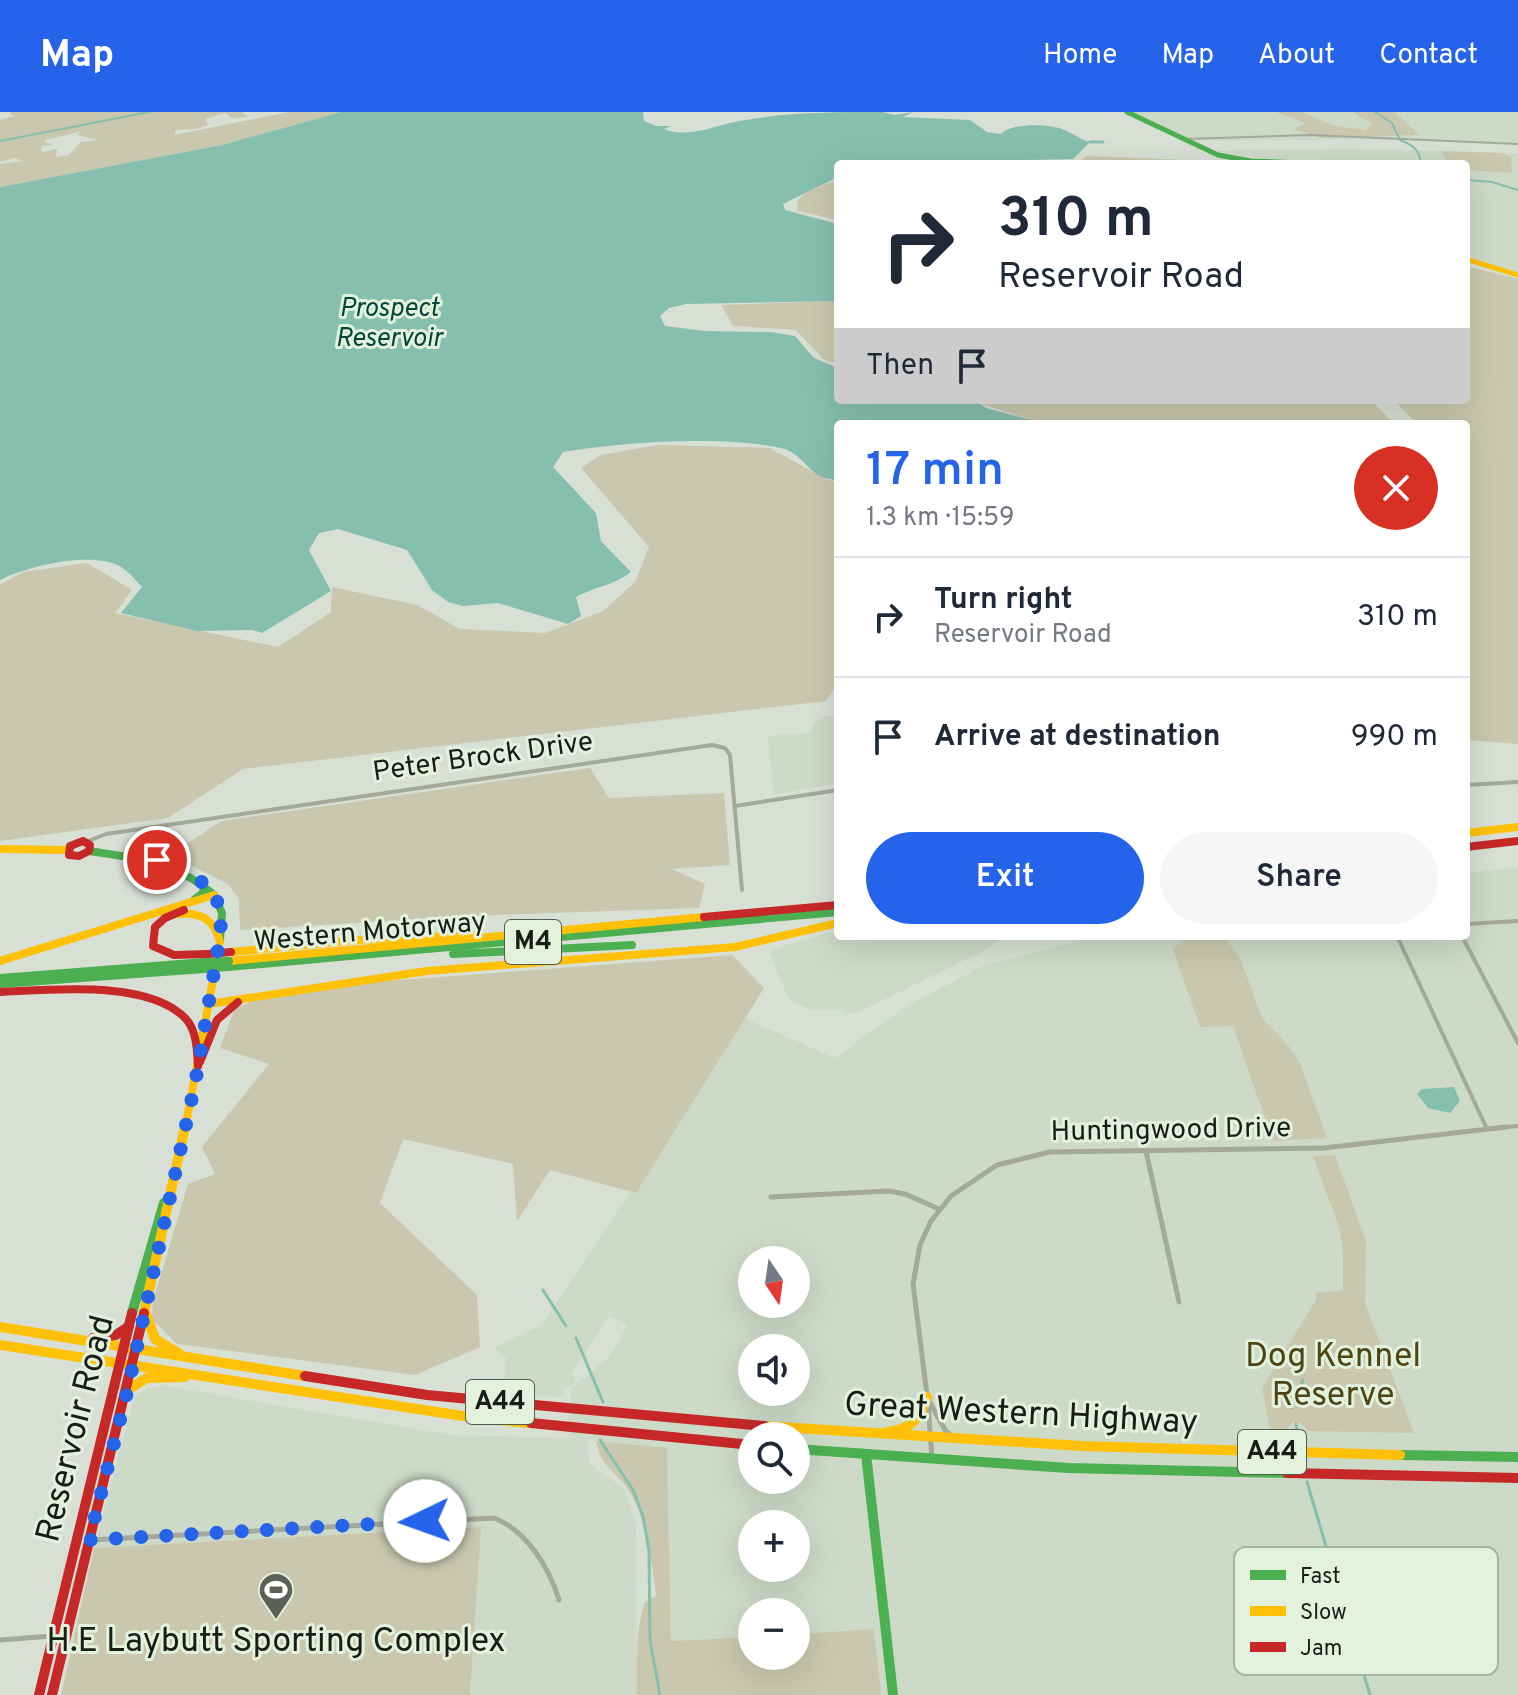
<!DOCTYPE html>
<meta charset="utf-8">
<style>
:root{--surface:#fff;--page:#f6f6f7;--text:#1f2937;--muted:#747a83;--line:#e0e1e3;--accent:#2563eb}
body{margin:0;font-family:Overpass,sans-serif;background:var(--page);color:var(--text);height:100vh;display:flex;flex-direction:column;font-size:30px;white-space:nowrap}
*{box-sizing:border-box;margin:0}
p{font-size:26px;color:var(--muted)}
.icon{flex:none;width:44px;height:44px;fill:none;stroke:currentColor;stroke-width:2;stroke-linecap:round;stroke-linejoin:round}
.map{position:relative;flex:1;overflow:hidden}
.side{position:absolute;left:834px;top:308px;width:636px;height:520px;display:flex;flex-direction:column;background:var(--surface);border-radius:8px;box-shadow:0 8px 32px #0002}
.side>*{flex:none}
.banner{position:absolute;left:834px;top:48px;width:636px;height:244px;border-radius:8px;box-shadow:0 8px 32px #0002;background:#fff;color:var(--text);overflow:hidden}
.needle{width:52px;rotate:167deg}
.buttons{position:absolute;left:738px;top:1134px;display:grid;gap:16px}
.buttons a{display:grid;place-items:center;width:72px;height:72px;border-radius:50%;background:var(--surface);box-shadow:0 8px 32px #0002;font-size:40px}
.pin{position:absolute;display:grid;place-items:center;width:68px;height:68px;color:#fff;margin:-34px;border:4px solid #fff;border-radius:50%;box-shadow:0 2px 8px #0007}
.me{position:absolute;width:88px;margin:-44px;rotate:267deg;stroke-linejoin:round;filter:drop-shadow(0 0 6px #0008)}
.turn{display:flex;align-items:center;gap:28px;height:168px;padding:0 32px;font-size:36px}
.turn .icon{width:104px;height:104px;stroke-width:2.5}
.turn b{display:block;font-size:56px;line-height:68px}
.then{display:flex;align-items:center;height:76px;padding:0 32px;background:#0003;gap:16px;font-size:30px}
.round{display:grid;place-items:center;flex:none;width:84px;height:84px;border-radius:42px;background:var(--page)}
.headline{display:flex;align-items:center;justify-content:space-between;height:136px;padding:0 32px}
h1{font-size:48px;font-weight:600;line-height:60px;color:var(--accent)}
.cta{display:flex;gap:16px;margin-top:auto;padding:16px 32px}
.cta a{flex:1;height:92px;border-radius:48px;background:var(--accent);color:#fff;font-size:32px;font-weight:600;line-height:92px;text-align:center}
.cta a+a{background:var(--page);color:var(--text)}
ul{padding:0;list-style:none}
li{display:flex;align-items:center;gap:24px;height:120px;padding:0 32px;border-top:2px solid var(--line)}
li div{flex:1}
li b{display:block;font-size:30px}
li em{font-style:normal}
header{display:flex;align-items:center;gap:48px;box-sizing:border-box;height:112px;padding:0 40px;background:var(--accent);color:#fff}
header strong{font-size:38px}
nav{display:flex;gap:44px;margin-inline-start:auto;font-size:28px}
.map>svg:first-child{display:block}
</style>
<header>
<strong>Map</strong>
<nav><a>Home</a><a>Map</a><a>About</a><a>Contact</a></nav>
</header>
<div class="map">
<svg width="1518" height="1583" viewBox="0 0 1518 1583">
<rect width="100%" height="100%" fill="#d8e0d5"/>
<!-- built -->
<g fill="#ccdac7" fill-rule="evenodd">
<path d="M 1133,0 L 1518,0 L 1518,31 L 1419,27 L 1191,29 Z"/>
<path d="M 1346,37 L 1518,41 L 1518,161 L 1474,146 L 1466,140 L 1466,52 L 1345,52 L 1327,48 L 1265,47 L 1213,39 Z"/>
<path d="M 838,603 L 838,672 L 774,682 L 768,624 L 809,621 L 819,605 Z"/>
<path d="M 1518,755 L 1518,1583 L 881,1583 L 873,1517 L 796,1522 L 796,1500 L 752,1500 L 752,1525 L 671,1529 L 667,1336 L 588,1329 L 589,1352 L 625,1377 L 636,1413 L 637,1583 L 470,1583 L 480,1415 L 94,1436 L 134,1286 L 149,1275 L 166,1274 L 450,1323 L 567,1326 L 571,1276 L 609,1245 L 628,1212 L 608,1204 L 572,1262 L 575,1268 L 572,1274 L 565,1274 L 563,1286 L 504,1280 L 506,1246 L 494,1236 L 542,1213 L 744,906 L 835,946 L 905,895 L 983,854 L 1096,824 L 1466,824 L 1466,761 ZM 752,1148 L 796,1148 L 796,1192 L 752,1192 ZM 752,1236 L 796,1236 L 796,1280 L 752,1280 ZM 752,1324 L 796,1324 L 796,1368 L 752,1368 ZM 752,1412 L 796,1412 L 796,1456 L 752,1456 Z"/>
<path d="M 838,818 L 838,824 L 1008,824 L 982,840 L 858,900 L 846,903 L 839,898 L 810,897 L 795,891 L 789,887 L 769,840 L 781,834 Z"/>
</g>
<!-- green -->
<g fill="#c9c8ae" fill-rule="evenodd">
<path d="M 12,0 L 242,0 L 248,5 L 232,6 L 225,1 L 205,7 L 208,13 L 197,17 L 176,18 L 174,23 L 289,0 L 341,0 L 222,33 L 0,75 L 0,52 L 22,49 L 15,46 L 0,50 L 0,8 L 14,4 L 9,1 ZM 82,19 L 77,23 L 98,28 L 81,30 L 69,43 L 56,45 L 57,37 L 43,40 L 40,38 L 43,36 L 41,34 L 52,33 L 43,29 Z"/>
<path d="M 1276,0 L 1302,0 L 1335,14 L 1365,18 L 1372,12 L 1353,0 L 1395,0 L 1419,23 L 1321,26 L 1294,17 L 1306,11 Z"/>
<path d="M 1441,39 L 1501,41 L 1511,45 L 1512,61 L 1467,58 L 1466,52 L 1448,52 Z"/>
<path d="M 1087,44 L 1210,49 L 1212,52 L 1073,52 Z"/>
<path d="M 838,67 L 838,108 L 798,99 L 797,89 L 805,81 Z"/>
<path d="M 1466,154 L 1518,167 L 1518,632 L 1466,628 L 1466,312 L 1417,312 L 1394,288 L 1466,288 Z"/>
<path d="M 838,189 L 838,252 L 824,248 L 796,218 L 733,214 L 721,193 Z"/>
<path d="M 970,288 L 1370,288 L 1395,312 L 1043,312 Z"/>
<path d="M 657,333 L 770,336 L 828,368 L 838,370 L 838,571 L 826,589 L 243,657 L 168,706 L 0,729 L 0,473 L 23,460 L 87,451 L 132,478 L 115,501 L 278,535 L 331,500 L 332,475 L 417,493 L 460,517 L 545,521 L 603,499 L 635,470 L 649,435 L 581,356 L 601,343 Z"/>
<path d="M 590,656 L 609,686 L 724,681 L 730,753 L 672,757 L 705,772 L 699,796 L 468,804 L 240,818 L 239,788 L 228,772 L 170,743 L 221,709 Z"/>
<path d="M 1187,824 L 1224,824 L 1240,846 L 1262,906 L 1288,933 L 1300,951 L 1327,1026 L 1273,1029 L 1233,914 L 1200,915 L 1173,837 Z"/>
<path d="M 732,843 L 764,876 L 636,1081 L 550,1058 L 517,1109 L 513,1052 L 403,1027 L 380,1091 L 477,1183 L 480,1235 L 415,1263 L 177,1232 L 152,1207 L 153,1189 L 188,1072 L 215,1062 L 202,1035 L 269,952 L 220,936 L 235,896 L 265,885 L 374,870 Z"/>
<path d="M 1335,1043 L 1366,1129 L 1365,1191 L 1414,1321 L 1309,1319 L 1300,1311 L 1293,1310 L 1286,1318 L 1270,1318 L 1262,1276 L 1316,1188 L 1316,1181 L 1343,1178 L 1343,1137 L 1339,1115 L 1313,1044 Z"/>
<path d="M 596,1329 L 667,1336 L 671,1529 L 752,1525 L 752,1544 L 796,1544 L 796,1522 L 874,1517 L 881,1583 L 637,1583 C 637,1553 635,1519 645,1490 L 656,1484 C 653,1456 646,1410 633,1386 C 622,1362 602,1360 596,1329 Z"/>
<path d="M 481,1415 L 470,1583 L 61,1583 L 94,1436 Z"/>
</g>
<!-- water -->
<g fill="#87bfae">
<path d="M 341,0 L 643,0 L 644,9 L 656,14 L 671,14 L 664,17 C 684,26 710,16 730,11 C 781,0 830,0 883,0 L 894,3 L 913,0 L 903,5 L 970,8 L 987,20 L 1001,22 C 1011,11 1045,12 1059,16 C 1070,19 1079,27 1090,30 L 1073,47 L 838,52 L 838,65 L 783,92 L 785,98 L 838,112 L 838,189 L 686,192 L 669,196 L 660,204 L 665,214 L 705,219 L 771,220 L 795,224 L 814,246 L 838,256 L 838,288 L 974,288 L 986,296 L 1046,312 L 838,312 L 838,369 C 831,367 820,366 815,361 C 804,352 796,339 781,336 C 721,323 623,330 563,340 L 553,355 L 596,401 L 601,429 L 631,460 C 615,473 594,475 576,485 L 581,504 L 568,512 L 498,491 L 463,494 L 448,490 L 432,478 L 407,438 L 338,417 L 319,421 L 309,438 L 331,479 L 262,521 L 252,518 L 197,519 L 121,501 L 142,475 C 136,469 130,461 124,457 C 96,437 28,454 0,468 L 0,75 L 222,33 Z"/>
<path d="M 1454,975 L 1460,989 L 1450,1001 L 1428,996 L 1417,982 L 1422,977 Z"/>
</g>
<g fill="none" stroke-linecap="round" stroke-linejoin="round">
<!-- stream-far1 -->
<g stroke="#87bfae" stroke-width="2">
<path d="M 1375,0 L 1392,11 L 1400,28 C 1413,33 1420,38 1421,52"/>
<path d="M 0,29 L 149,0"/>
<path d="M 1466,68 L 1492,70 L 1518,78"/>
</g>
<!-- stream -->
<g stroke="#87bfae" stroke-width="3">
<path d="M 543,1178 L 566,1214"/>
<path d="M 576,1226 L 603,1290"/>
<path d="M 1292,1296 L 1303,1268"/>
<path d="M 1296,1312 L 1300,1335"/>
<path d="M 600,1328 L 633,1378 L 643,1404 L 649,1439 L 650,1528 L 660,1583"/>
<path d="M 1307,1370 L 1370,1583"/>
</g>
<!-- canal -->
<path stroke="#87bfae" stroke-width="3" d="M 1090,30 L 1103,30"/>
<!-- street-far2 -->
<path stroke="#a4a99a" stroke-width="2" d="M 1185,27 L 1310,23 L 1518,32"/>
<!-- street-far1 -->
<g stroke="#a4a99a" stroke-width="4">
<path d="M 1466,673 L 1518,670"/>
<path d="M 735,694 L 838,678"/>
<path d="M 86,730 L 106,722 L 712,633 L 725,636 L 730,643 L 742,778"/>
<path d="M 1466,812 L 1518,809"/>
<path d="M 1397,824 L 1487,1017"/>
<path d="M 1462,824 L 1518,931"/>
<path d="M 1488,1017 L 1518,1014"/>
</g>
<!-- street -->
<g stroke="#a4a99a" stroke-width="5">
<path d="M 1146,1039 L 1179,1190"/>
<path d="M 771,1085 L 889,1079 L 905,1082 L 939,1097"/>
<path d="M 927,1283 L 913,1172 L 920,1133 L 931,1109 L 951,1084 L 997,1053 L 1050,1040 L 1324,1036 L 1506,1015"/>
<path d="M 928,1287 L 945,1318 L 954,1326"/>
<path d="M 928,1292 L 932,1347"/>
<path d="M 91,1428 L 494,1406 C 527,1419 549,1455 559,1488"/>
<path d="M 0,1528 L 52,1524"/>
</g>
<!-- fast-far2 -->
<path stroke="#4caf50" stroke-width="5" d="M 1127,0 L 1218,43 L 1251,49 L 1331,52"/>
<!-- fast-far1 -->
<g stroke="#4caf50" stroke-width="8">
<path d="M 89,739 C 135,746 178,750 214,783"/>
<path d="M 214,783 L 222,801 L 220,828"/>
<path d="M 195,787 L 203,781 L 204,772"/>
<path d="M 453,842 L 632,833"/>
<path d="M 228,855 L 838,800"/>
<path d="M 0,866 L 205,850"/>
<path d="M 0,872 L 204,857"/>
</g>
<!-- fast -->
<g stroke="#4caf50" stroke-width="10">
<path d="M 132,1201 L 164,1091"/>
<path d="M 796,1337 L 1068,1356 L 1287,1361"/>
<path d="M 866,1342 L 893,1583"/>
<path d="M 1400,1343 L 1518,1345"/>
</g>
<!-- slow-far2 -->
<path stroke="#ffc107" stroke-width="5" d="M 1466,147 L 1518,163"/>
<!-- slow-far1 -->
<g stroke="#ffc107" stroke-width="8">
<path d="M 1466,721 L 1518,715"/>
<path d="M 0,737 L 67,738"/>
<path d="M 179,802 C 202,800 214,808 220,830"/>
<path d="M 231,840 L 358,828 L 473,823"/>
<path d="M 0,849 L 214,783"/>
<path d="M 229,849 L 704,805"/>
<path d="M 209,892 L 427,859 L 735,835 L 838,811"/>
<path d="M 185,1017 L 216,852"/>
</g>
<!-- slow -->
<g stroke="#ffc107" stroke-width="10">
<path d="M 145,1199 L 155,1227 L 180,1242"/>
<path d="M 144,1201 L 185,1015"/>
<path d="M 0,1215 L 305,1264"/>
<path d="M 0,1233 L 476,1306 L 531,1311"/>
<path d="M 129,1277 L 147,1266 L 185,1265"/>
<path d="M 765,1314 L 1082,1334 L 1400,1343"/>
<path d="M 887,1320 C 910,1318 920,1307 927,1285"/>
</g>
<!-- jam-far1 -->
<g stroke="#c62828" stroke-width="8">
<path d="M 83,729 L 90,733 L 89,739 L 79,744 L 69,743 L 70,734 Z"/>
<path d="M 1466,735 L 1518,729"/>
<path d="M 184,798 L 165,806 L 155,815 L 153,834 L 174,843 L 207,842"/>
<path d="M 704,805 L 838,793"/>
<path d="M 0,880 C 50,878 149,867 186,907 C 197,919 197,939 198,954"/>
<path d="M 200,950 L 217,908 L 238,890"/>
</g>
<!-- jam -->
<g stroke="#c62828" stroke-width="10">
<path d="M 93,1226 L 116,1223 L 129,1214"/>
<path d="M 305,1264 L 427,1283 L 765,1314"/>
<path d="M 531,1311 L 752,1333"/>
<path d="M 1287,1361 L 1518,1366"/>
<path d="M 39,1583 L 132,1201"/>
<path d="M 52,1583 L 144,1201"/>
</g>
<!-- fast-bridge -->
<g stroke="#4caf50" stroke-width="8">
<path d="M 205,850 L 229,849"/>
<path d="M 204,857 L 228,855"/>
</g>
<!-- jam-bridge -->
<path stroke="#c62828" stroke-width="8" d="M 207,842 L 231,840"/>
</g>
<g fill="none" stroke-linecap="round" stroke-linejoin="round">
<!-- route -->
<path stroke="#2563eb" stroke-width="14" stroke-dasharray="0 25.2" d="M 157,748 L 188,759 L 204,772 L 219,792 L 221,819 L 195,972 L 126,1285 L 89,1428 L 425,1409"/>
</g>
<!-- icons -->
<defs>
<symbol id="stadium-pin" viewBox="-11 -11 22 30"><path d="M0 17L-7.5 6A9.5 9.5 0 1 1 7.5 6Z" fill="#5b6159" stroke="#e3f2dd"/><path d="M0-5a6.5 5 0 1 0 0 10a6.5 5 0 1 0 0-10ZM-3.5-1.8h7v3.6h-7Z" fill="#fff"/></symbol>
</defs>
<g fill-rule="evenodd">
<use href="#stadium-pin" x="256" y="1458" width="40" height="54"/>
</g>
<g text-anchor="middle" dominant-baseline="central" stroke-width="6" stroke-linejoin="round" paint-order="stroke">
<!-- far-water labels -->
<g font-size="26" font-style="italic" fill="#00463a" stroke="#e3f2dd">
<text x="389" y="197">Prospect<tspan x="389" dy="30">Reservoir</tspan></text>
</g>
<!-- shield labels -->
<g fill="#e3f2dd" stroke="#555d52" stroke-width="2">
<rect x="505" y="808" width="56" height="44" rx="6"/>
<rect x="466" y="1268" width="68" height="44" rx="6"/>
<rect x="1238" y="1318" width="68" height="44" rx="6"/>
</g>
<g font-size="26" font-weight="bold" fill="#181d16">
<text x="533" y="830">M4</text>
<text x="500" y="1290">A44</text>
<text x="1272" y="1340">A44</text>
</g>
<!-- street labels -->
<g font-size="28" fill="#181d16" stroke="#e3f2dd">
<text transform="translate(483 646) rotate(-8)">Peter Brock Drive</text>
<text transform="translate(370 821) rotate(-5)">Western Motorway</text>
<text transform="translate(1171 1019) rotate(-1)">Huntingwood Drive</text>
</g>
<!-- near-park labels -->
<g font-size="34" fill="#4e4515" stroke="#e3f2dd">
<text x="1333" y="1245">Dog Kennel<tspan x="1333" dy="39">Reserve</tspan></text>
</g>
<!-- near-street labels -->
<g font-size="34" fill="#181d16" stroke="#e3f2dd">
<text transform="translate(1021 1303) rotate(3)">Great Western Highway</text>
<text transform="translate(77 1317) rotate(-76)">Reservoir Road</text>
</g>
<!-- near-poi labels -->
<g font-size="34" fill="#181d16" stroke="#e3f2dd">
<text x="276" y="1530">H.E Laybutt Sporting Complex</text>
</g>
</g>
<!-- legend -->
<rect x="1234" y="1435" width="264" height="128" rx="12" fill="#e3f2dd" stroke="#a6b2a1" stroke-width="2"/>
<rect x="1250" y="1458" width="36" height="10" fill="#4caf50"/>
<rect x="1250" y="1494" width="36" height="10" fill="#ffc107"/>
<rect x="1250" y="1530" width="36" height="10" fill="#c62828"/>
<g font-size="22" fill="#181d16">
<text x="1300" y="1471">Fast</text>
<text x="1300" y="1507">Slow</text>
<text x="1300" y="1543">Jam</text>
</g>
</svg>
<div class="buttons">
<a><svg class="needle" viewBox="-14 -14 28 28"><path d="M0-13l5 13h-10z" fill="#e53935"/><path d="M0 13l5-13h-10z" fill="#747a83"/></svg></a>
<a><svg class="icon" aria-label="sound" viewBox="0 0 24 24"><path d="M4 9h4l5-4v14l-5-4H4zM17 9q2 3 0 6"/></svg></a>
<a><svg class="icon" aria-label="search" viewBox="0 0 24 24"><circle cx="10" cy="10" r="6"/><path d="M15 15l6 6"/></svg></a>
<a>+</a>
<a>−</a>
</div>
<div class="pin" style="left:157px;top:748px;background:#d93025"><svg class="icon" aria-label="arrive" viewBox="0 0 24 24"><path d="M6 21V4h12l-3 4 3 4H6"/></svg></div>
<svg class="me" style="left:425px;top:1409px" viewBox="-20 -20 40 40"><circle r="19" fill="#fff"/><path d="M0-13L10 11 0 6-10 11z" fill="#2563eb"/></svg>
<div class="banner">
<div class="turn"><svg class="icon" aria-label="right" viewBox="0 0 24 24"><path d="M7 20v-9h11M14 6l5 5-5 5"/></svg><div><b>310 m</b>Reservoir Road</div></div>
<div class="then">Then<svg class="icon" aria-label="arrive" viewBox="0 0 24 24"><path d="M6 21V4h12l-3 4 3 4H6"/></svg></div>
</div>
<section class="side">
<div class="headline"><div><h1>17 min</h1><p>1.3 km · 15:59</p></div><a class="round" style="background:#d93025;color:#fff"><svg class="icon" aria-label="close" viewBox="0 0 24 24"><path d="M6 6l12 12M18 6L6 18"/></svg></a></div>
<ul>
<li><svg class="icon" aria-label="right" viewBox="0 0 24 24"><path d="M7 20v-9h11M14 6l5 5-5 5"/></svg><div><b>Turn right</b><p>Reservoir Road</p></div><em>310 m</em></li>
<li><svg class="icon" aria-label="arrive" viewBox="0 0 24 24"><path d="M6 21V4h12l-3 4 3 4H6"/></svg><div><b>Arrive at destination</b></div><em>990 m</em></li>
</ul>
<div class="cta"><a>Exit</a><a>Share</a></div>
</section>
</div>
